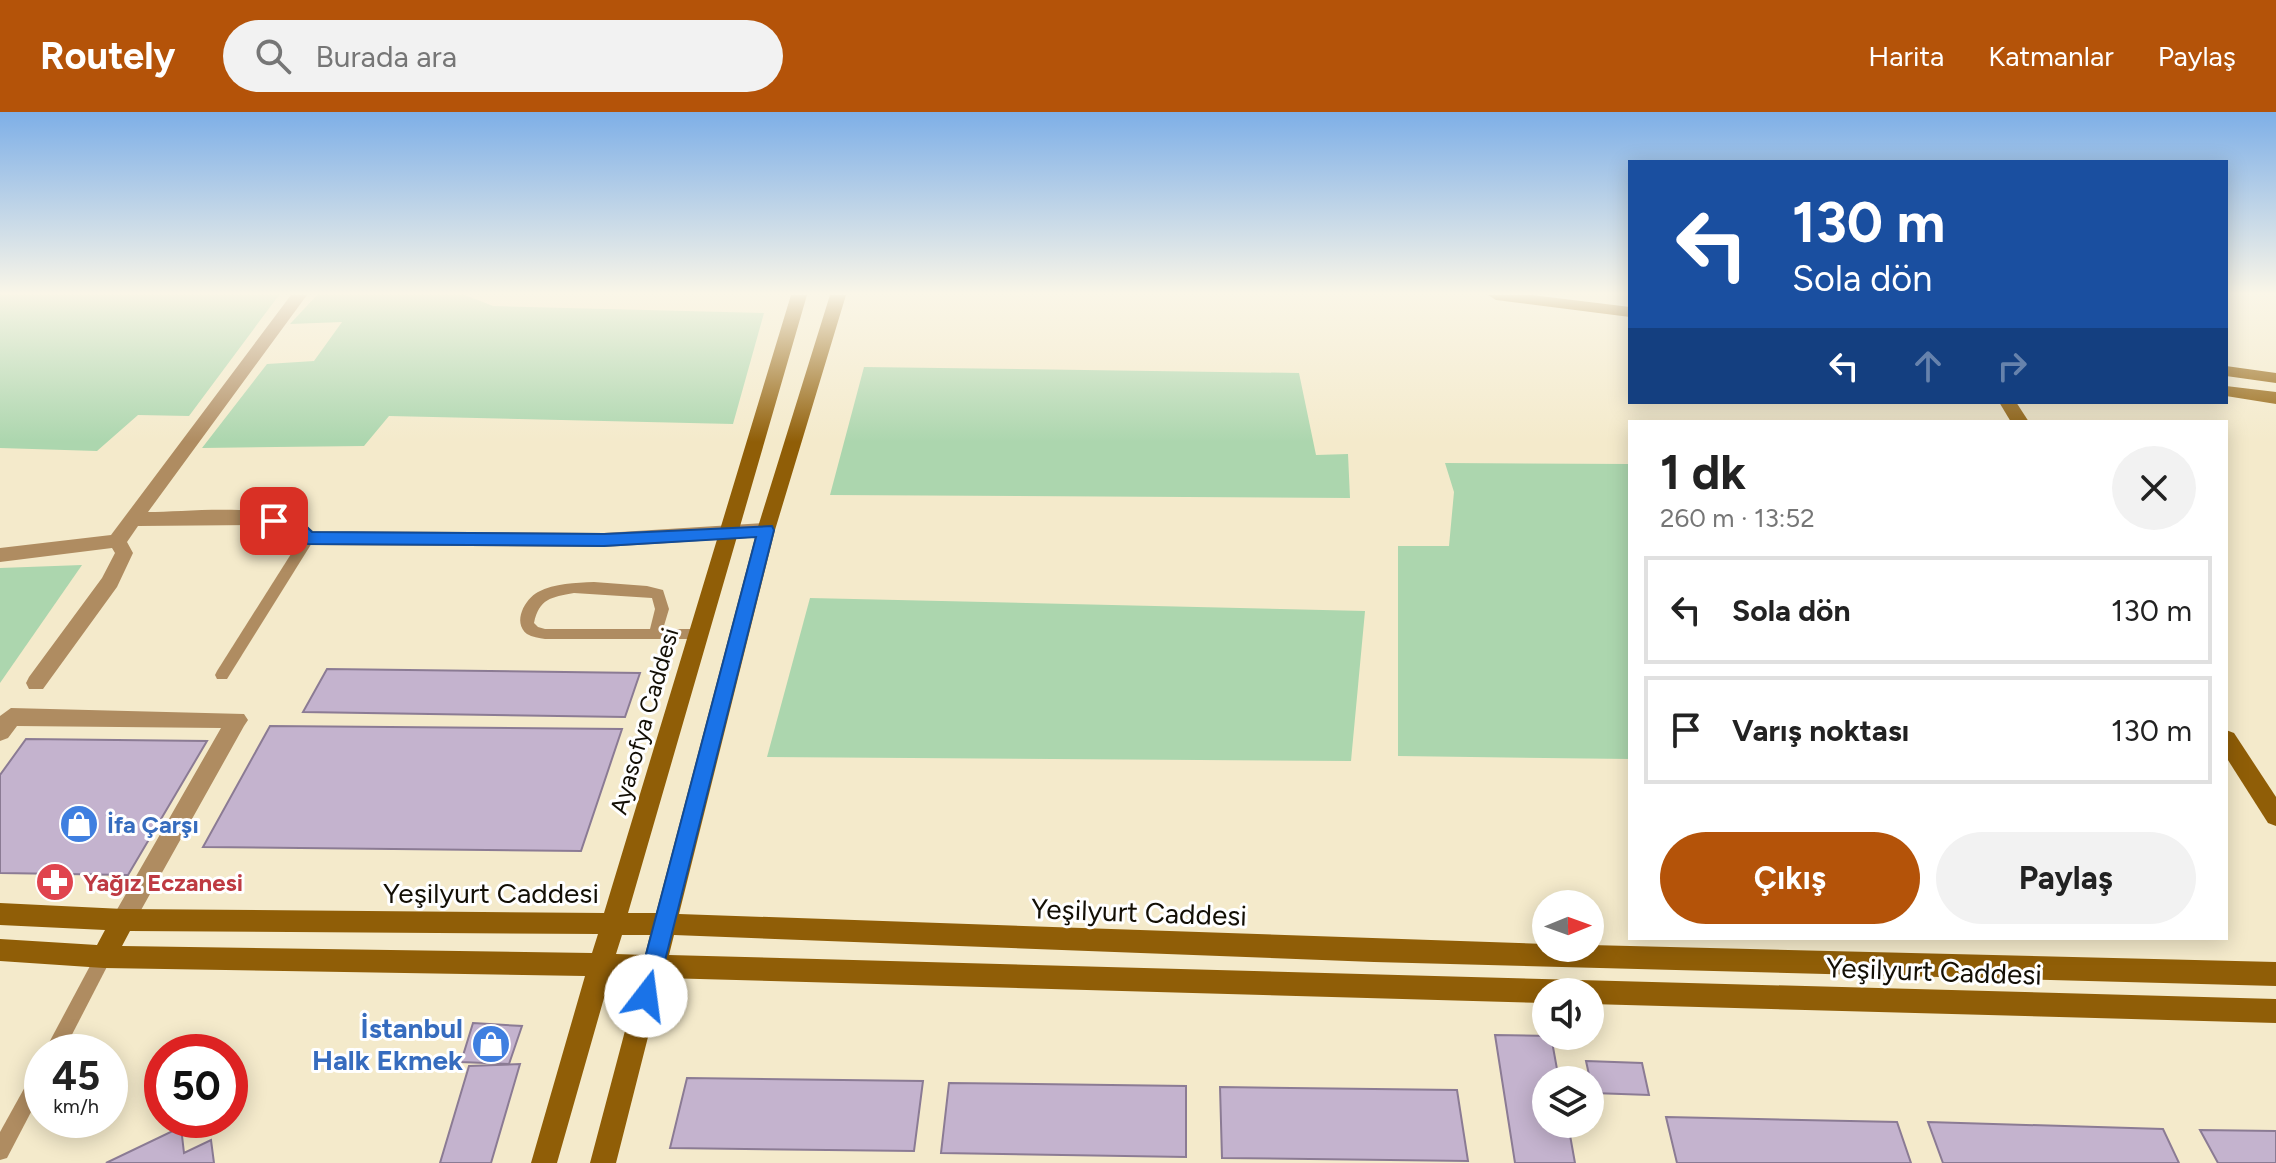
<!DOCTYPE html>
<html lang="tr">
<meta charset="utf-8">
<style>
:root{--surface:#fff;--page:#f2f2f2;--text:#222;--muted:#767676;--line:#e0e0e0;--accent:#b45309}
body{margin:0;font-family:Figtree,sans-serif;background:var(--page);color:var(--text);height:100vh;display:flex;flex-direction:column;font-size:30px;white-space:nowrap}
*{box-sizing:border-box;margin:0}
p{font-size:26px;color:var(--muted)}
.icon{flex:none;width:44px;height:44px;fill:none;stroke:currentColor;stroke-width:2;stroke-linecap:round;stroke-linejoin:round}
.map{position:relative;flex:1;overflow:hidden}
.details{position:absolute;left:1628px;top:308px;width:600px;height:520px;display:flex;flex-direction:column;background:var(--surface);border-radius:0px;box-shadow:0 4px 20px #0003}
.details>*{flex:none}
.hud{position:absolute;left:1628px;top:48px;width:600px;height:244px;border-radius:0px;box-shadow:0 4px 20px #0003;background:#1a4fa0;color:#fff;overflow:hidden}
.needle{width:52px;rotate:89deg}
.tools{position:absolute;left:1532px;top:778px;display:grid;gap:16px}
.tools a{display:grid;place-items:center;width:72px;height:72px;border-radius:50%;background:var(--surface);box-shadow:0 4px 20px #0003;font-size:40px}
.speed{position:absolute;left:24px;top:922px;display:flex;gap:16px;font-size:40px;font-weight:700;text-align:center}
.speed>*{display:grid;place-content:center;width:104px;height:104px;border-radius:50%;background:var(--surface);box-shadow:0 4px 20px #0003;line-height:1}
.speed small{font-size:20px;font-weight:400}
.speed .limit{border:12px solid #d22;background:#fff;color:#111}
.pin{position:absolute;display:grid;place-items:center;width:68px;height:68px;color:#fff;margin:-34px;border-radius:16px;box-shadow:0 4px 12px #0006}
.me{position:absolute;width:88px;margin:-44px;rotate:15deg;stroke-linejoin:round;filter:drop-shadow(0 0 6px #0008)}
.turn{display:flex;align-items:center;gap:28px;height:168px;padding:0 32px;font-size:36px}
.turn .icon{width:104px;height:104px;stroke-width:2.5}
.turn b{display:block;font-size:56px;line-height:68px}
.lanes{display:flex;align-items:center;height:76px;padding:0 32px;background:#0003;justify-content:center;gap:40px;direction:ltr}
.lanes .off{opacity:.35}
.round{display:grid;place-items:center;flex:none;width:84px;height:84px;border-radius:42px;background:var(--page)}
.head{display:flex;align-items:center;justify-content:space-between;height:136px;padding:0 32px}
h1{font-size:48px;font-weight:700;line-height:60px}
.cta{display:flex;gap:16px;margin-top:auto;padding:16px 32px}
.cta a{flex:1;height:92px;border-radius:48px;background:var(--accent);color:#fff;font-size:32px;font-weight:700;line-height:92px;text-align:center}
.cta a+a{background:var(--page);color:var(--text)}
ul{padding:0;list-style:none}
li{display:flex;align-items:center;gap:24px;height:108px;margin:0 16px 12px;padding:0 16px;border:4px solid var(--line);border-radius:0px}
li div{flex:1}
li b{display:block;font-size:30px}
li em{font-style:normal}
header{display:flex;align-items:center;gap:48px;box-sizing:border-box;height:112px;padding:0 40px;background:var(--accent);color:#fff}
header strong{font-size:38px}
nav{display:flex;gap:44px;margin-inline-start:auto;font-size:28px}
.search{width:560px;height:72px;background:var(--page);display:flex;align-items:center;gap:20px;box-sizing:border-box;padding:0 28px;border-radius:44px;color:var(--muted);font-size:30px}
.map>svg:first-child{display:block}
</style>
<header>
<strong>Routely</strong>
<div class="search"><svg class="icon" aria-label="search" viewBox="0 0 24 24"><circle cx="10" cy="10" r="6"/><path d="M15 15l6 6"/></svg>Burada ara</div>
<nav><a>Harita</a><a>Katmanlar</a><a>Paylaş</a></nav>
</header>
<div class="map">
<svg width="2276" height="1051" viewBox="0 0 2276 1051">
<rect width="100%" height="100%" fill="#f4eacb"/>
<!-- green -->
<g fill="#acd6ae">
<path d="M 0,183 L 279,183 L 189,304 L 138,303 L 97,339 L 0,336 Z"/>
<path d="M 317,183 L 465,183 L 493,194 L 764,201 L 733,312 L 389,304 L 364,334 L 202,336 L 267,252 L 314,249 L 342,210 L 290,212 Z"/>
<path d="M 864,255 L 1299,261 L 1316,343 L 1348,342 L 1350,386 L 830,383 Z"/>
<path d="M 1445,351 L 1630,352 L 1630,647 L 1398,644 L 1398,434 L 1449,434 L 1454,380 Z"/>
<path d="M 82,453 L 0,571 L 0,456 Z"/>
<path d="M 810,486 L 1365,499 L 1351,649 L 767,645 Z"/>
</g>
<!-- building -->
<g fill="#c4b3ce" stroke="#8b7b94" stroke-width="2">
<path d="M 327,557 L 640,561 L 625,605 L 303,600 Z"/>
<path d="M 270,614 L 622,617 L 581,739 L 203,735 Z"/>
<path d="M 26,627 L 207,629 L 128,763 L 0,761 L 0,663 Z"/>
<path d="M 473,911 L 522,914 L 509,952 L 461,950 Z"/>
<path d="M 1495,923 L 1551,924 L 1559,968 L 1546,968 L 1546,1012 L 1568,1012 L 1575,1051 L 1515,1051 Z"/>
<path d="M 1586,949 L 1642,951 L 1649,983 L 1593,981 Z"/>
<path d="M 520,952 L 491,1051 L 440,1051 L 469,954 Z"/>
<path d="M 687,966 L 923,969 L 914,1039 L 670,1036 Z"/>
<path d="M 949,971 L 1186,974 L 1186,1045 L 941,1041 Z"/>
<path d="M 1220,975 L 1457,978 L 1468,1049 L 1222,1046 Z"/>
<path d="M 1666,1005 L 1897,1010 L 1911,1051 L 1677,1051 Z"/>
<path d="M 1928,1010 L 2163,1017 L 2179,1051 L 1943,1051 Z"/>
<path d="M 181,1015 L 184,1041 L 211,1028 L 214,1051 L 106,1051 Z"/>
<path d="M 2200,1018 L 2276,1019 L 2276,1051 L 2218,1051 Z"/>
</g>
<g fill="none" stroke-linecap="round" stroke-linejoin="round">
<!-- lane -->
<g fill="#af8c61" fill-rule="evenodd">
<path d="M 308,421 L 315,426 L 227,567 L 217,567 L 215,563 L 217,559 L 303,423 Z"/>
<path d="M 594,470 L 647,474 L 663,478 L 669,497 L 663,517 L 696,517 L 701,518 L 703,522 L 701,526 L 696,527 L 545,527 C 539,526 532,525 527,522 C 512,510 525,487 538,480 C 555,471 575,471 594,470 ZM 574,481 L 652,486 L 655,497 L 650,517 L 545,517 L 538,515 L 534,511 C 539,487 551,485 574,481 Z"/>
<path d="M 104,837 L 110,839 L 112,845 L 63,940 L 44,940 L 98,839 Z"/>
<path d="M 42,952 L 42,979 L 7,1046 L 0,1048 L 0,1020 L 36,955 Z"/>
</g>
<!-- street -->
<g fill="#af8c61" fill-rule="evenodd">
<path d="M 291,183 L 307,183 L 148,400 C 191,400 281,388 313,419 L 604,421 L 766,411 L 775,418 L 766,425 L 604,435 L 308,433 L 289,419 L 253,413 L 138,414 L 127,430 L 133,441 L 117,475 L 43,577 L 29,577 L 26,571 L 29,565 L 102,466 L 115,441 L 112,436 L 0,450 L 0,436 L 111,423 Z"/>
<path d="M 11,596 L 244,602 L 248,608 L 244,614 L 131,816 L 123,819 L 115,816 L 111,808 L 221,616 L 17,614 L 8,626 L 0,629 L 0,604 Z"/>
</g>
<!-- secondary -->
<g fill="#905e07" fill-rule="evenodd">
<path d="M 791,183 L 807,183 L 628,801 L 656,801 L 757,418 L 830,183 L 846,183 L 775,418 L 679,802 L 1546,832 L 1546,836 L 1590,836 L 1590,833 L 2276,850 L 2276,874 L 1374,850 L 674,823 L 669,843 L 2276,887 L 2276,911 L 1590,892 L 1590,880 L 1546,880 L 1546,891 L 663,866 L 616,1051 L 590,1051 L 639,866 L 610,865 L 557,1051 L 531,1051 L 585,864 L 104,856 L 0,849 L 0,827 L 97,833 L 105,818 L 0,813 L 0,791 L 123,797 L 604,801 ZM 130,819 L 598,822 L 592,841 L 122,834 ZM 622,823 L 650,823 L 645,843 L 616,842 Z"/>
<path d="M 1488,183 L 1532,183 L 1630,195 L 1630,205 L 1496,188 Z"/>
<path d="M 2226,254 L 2276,261 L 2276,271 L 2226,264 Z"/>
<path d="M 2226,274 L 2276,280 L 2276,292 L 2226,284 Z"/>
<path d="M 1999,290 L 2016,290 L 2029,310 L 2011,310 Z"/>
<path d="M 2226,618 L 2234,621 L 2276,685 L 2276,714 L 2268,711 L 2226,645 Z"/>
</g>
</g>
<!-- sky -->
<linearGradient id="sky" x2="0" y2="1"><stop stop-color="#7eafe7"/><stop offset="0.55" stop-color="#faf6e8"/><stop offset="1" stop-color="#faf6e8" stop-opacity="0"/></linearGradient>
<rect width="2276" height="330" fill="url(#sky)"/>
<!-- route -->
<path fill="#1a73e8" stroke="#114b97" stroke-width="2" d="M 274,403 L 301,409 L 312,420 L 604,422 L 772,414 L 774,418 L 654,892 L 646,895 L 638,892 L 635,884 L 756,425 L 604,434 L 308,432 L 290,418 L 268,414 L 266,409 Z"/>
<!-- icons -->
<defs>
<symbol id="shop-disc" viewBox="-11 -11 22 22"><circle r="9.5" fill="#3f7fe0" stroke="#fff"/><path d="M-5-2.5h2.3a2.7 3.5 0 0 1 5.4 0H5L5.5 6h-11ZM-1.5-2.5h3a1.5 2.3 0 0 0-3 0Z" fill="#fff"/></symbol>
<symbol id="pharmacy-disc" viewBox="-11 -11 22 22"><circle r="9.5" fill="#e0444e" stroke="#fff"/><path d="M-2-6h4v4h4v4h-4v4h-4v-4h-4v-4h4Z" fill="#fff"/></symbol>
</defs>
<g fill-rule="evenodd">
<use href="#shop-disc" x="57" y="690" width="44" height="44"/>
<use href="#pharmacy-disc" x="33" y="748" width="44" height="44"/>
<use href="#shop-disc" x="469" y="910" width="44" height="44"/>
</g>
<g text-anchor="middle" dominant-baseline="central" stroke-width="6" stroke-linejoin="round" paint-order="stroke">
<!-- street labels -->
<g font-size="24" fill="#130f05" stroke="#fff">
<text transform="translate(644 609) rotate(-74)">Ayasofya Caddesi</text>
</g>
<!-- shop labels -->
<g font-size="24" font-weight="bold" fill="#366cbe" stroke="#fff" text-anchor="start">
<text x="107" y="712">İfa Çarşı</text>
</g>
<!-- health labels -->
<g font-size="24" font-weight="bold" fill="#be3a42" stroke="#fff" text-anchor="start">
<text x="83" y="770">Yağız Eczanesi</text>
</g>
<!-- near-street labels -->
<g font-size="28" fill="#130f05" stroke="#fff">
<text x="491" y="781">Yeşilyurt Caddesi</text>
<text transform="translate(1139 800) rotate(2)">Yeşilyurt Caddesi</text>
<text transform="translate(1934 859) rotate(2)">Yeşilyurt Caddesi</text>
</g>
<!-- near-shop labels -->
<g font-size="28" font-weight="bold" fill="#366cbe" stroke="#fff" text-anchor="end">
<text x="463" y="916">İstanbul<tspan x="463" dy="32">Halk Ekmek</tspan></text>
</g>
</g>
</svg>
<div class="tools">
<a><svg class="needle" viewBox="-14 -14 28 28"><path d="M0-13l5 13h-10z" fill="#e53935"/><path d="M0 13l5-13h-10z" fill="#767676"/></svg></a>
<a><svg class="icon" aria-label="sound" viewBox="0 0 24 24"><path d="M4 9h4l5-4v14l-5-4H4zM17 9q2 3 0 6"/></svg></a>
<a><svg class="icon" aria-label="layers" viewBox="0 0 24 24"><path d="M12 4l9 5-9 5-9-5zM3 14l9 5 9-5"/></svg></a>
</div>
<div class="speed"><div>45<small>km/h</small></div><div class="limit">50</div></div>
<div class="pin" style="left:274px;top:409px;background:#d93025"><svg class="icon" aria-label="arrive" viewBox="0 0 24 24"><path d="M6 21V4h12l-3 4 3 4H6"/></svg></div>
<svg class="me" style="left:646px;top:884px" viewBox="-20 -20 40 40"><circle r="19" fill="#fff"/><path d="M0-13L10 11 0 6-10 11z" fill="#1a73e8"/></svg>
<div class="hud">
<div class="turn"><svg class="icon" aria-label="left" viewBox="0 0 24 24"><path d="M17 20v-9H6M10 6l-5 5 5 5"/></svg><div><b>130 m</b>Sola dön</div></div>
<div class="lanes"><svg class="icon" aria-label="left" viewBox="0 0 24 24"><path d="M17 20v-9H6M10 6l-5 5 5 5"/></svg><svg class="icon off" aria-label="ahead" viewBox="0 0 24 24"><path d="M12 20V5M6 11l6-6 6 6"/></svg><svg class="icon off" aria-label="right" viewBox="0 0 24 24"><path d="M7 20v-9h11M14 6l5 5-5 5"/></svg></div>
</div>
<section class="details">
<div class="head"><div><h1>1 dk</h1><p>260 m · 13:52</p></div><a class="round"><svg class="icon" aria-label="close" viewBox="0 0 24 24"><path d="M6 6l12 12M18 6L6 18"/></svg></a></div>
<ul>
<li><svg class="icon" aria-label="left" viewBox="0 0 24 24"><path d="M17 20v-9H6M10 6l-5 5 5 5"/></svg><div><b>Sola dön</b></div><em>130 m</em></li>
<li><svg class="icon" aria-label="arrive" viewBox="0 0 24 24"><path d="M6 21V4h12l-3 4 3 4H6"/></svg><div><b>Varış noktası</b></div><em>130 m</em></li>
</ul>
<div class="cta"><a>Çıkış</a><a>Paylaş</a></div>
</section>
</div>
